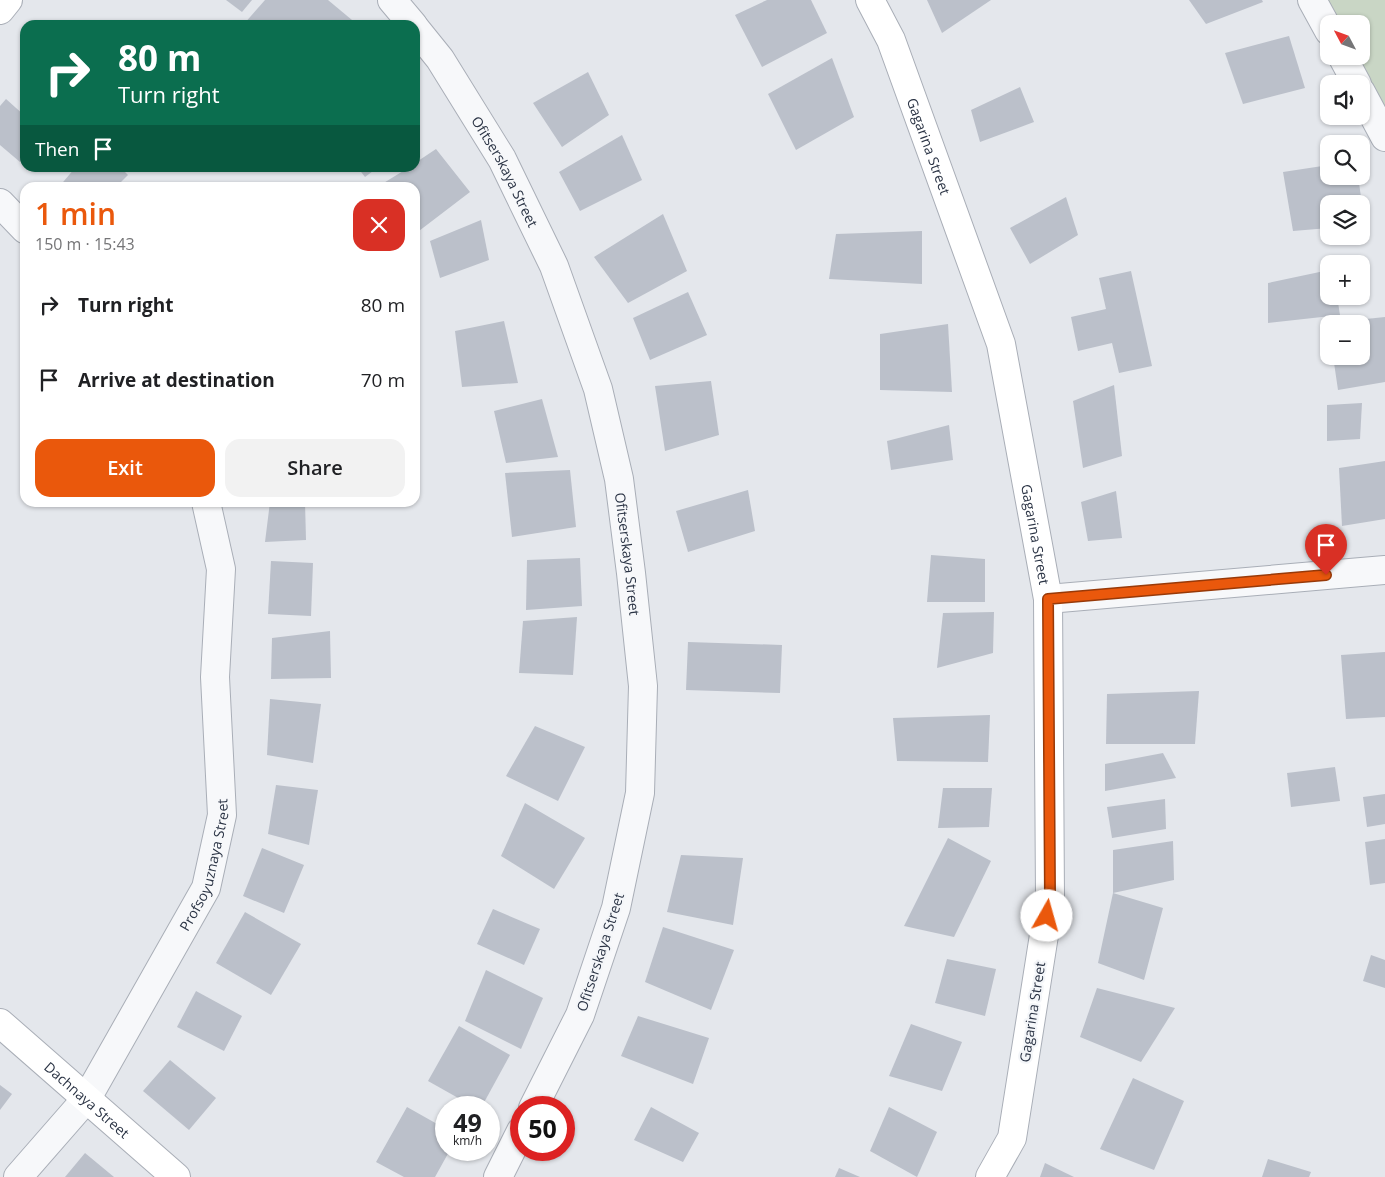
<!DOCTYPE html>
<meta charset="utf-8">
<style>
:root{--surface:#fff;--page:#f2f2f2;--text:#202124;--muted:#757577;--accent:#ea580c}
body{margin:0;font-family:"Open Sans",sans-serif;background:var(--page);color:var(--text);height:100vh;display:flex;flex-direction:column;font-size:19px;white-space:nowrap}
*{box-sizing:border-box;margin:0}
p{font-size:16px;color:var(--muted)}
.icon{flex:none;width:28px;height:28px;fill:none;stroke:currentColor;stroke-width:2;stroke-linecap:round;stroke-linejoin:round}
.map{position:relative;flex:1;overflow:hidden}
.drawer{position:absolute;left:20px;top:182px;width:400px;height:325px;display:flex;flex-direction:column;background:var(--surface);border-radius:15px;box-shadow:0 1px 4px #0004}
.drawer>*{flex:none}
.guide{position:absolute;left:20px;top:20px;width:400px;height:152px;border-radius:15px;box-shadow:0 1px 4px #0004;background:#0b6e4f;color:#fff;overflow:hidden}
.needle{width:32px;rotate:311deg}
.controls{position:absolute;left:1320px;top:15px;display:grid;gap:10px}
.controls a{display:grid;place-items:center;width:50px;height:50px;border-radius:10px;background:var(--surface);box-shadow:0 1px 4px #0004;font-size:25px}
.speed{position:absolute;left:435px;top:1096px;display:flex;gap:10px;font-size:25px;font-weight:700;text-align:center}
.speed>*{display:grid;place-content:center;width:65px;height:65px;border-radius:50%;background:var(--surface);box-shadow:0 1px 4px #0004;line-height:1}
.speed small{font-size:12px;font-weight:400}
.speed .limit{border:8px solid #d22;background:#fff;color:#111}
.pin{position:absolute;display:grid;place-items:center;width:42px;height:42px;color:#fff;margin:-51px -21px;border-radius:50% 50% 50% 0;rotate:-45deg;box-shadow:0 0 5px #0007}
.pin .icon{rotate:45deg}
.me{position:absolute;width:55px;margin:-28px;rotate:7deg;stroke-linejoin:round;filter:drop-shadow(0 0 4px #0008)}
.turn{display:flex;align-items:center;gap:18px;height:105px;padding:0 15px;font-size:22px}
.turn .icon{width:65px;height:65px;stroke-width:2.5}
.turn b{display:block;font-size:35px;line-height:42px}
.then{display:flex;align-items:center;height:48px;padding:0 15px;background:#0003;gap:10px;font-size:19px}
.round{display:grid;place-items:center;flex:none;width:52px;height:52px;border-radius:15px;background:var(--page)}
.head{display:flex;align-items:center;justify-content:space-between;height:85px;padding:0 15px}
h1{font-size:30px;font-weight:600;line-height:38px;color:var(--accent)}
.cta{display:flex;gap:10px;margin-top:auto;padding:10px 15px}
.cta a{flex:1;height:58px;border-radius:15px;background:var(--accent);color:#fff;font-size:20px;font-weight:600;line-height:58px;text-align:center}
.cta a+a{background:var(--page);color:var(--text)}
ul{padding:0;list-style:none}
li{display:flex;align-items:center;gap:15px;height:75px;padding:0 15px}
li div{flex:1}
li b{display:block;font-size:19px}
li em{font-style:normal}
.map>svg:first-child{display:block}
</style>
<div class="map">
<svg width="1385" height="1177" viewBox="0 0 1385 1177">
<rect width="100%" height="100%" fill="#e4e7ec"/>
<!-- green -->
<path fill="#c9d6c5" d="M 1328,0 L 1385,0 L 1385,116 L 1356,56 L 1361,56 L 1361,24 L 1339,24 Z"/>
<!-- building -->
<g fill="#bbc0ca">
<path d="M 226,0 L 252,0 L 242,12 Z"/>
<path d="M 265,0 L 328,0 L 358,25 L 243,25 Z"/>
<path d="M 767,0 L 811,0 L 827,33 L 762,67 L 735,15 Z"/>
<path d="M 927,0 L 991,0 L 942,33 Z"/>
<path d="M 1189,0 L 1262,0 L 1263,2 L 1206,24 Z"/>
<path d="M 1289,36 L 1305,88 L 1243,104 L 1225,53 Z"/>
<path d="M 832,58 L 854,117 L 796,150 L 768,94 Z"/>
<path d="M 588,72 L 609,115 L 562,147 L 533,103 Z"/>
<path d="M 1020,87 L 1034,122 L 980,142 L 971,110 Z"/>
<path d="M 6,99 L 25,116 L 25,157 L 20,162 L 0,145 L 0,106 Z"/>
<path d="M 622,135 L 642,180 L 580,211 L 559,172 Z"/>
<path d="M 436,149 L 470,192 L 415,234 L 415,188 L 384,188 L 382,184 L 408,168 L 415,168 L 415,163 Z"/>
<path d="M 1329,165 L 1329,176 L 1358,176 L 1362,204 L 1329,204 L 1329,228 L 1293,231 L 1283,172 Z"/>
<path d="M 75,168 L 121,168 L 128,175 L 115,188 L 58,188 Z"/>
<path d="M 358,168 L 377,168 L 365,177 Z"/>
<path d="M 1066,197 L 1078,235 L 1030,264 L 1010,228 Z"/>
<path d="M 663,214 L 687,271 L 628,303 L 594,257 Z"/>
<path d="M 481,220 L 489,260 L 440,278 L 430,241 Z"/>
<path d="M 922,231 L 922,284 L 829,279 L 836,234 Z"/>
<path d="M 1329,270 L 1329,296 L 1337,296 L 1340,315 L 1268,323 L 1268,283 Z"/>
<path d="M 1131,271 L 1152,366 L 1119,373 L 1112,343 L 1078,351 L 1071,317 L 1106,309 L 1099,278 Z"/>
<path d="M 688,292 L 707,335 L 650,360 L 633,318 Z"/>
<path d="M 1385,317 L 1385,382 L 1338,390 L 1333,356 L 1361,356 L 1361,324 L 1337,322 Z"/>
<path d="M 504,321 L 518,383 L 462,387 L 455,331 Z"/>
<path d="M 948,324 L 952,392 L 880,390 L 880,334 Z"/>
<path d="M 711,381 L 719,435 L 665,451 L 655,386 Z"/>
<path d="M 1114,385 L 1122,456 L 1083,468 L 1073,401 Z"/>
<path d="M 542,399 L 558,457 L 506,463 L 494,411 Z"/>
<path d="M 1362,403 L 1360,439 L 1327,441 L 1327,405 Z"/>
<path d="M 949,425 L 953,460 L 891,470 L 887,441 Z"/>
<path d="M 1385,461 L 1385,519 L 1342,526 L 1339,468 Z"/>
<path d="M 570,470 L 576,527 L 512,537 L 505,473 Z"/>
<path d="M 748,490 L 755,531 L 688,552 L 676,511 Z"/>
<path d="M 1116,491 L 1122,538 L 1088,541 L 1081,502 Z"/>
<path d="M 270,502 L 305,502 L 306,540 L 265,542 Z"/>
<path d="M 931,555 L 985,559 L 985,602 L 927,602 Z"/>
<path d="M 580,558 L 582,606 L 526,610 L 527,560 Z"/>
<path d="M 271,561 L 313,563 L 311,616 L 268,614 Z"/>
<path d="M 994,612 L 993,653 L 937,668 L 943,613 Z"/>
<path d="M 577,617 L 573,675 L 519,673 L 523,621 Z"/>
<path d="M 330,631 L 331,678 L 271,679 L 272,638 Z"/>
<path d="M 688,642 L 782,645 L 780,693 L 686,690 Z"/>
<path d="M 1385,652 L 1385,717 L 1346,719 L 1341,655 Z"/>
<path d="M 1199,691 L 1195,744 L 1106,744 L 1107,694 Z"/>
<path d="M 270,699 L 321,704 L 313,763 L 267,755 Z"/>
<path d="M 990,715 L 988,762 L 897,761 L 893,718 Z"/>
<path d="M 535,726 L 585,747 L 558,801 L 506,776 Z"/>
<path d="M 1163,753 L 1176,778 L 1105,791 L 1105,764 Z"/>
<path d="M 1335,767 L 1340,801 L 1291,807 L 1287,773 Z"/>
<path d="M 276,785 L 318,790 L 309,845 L 268,834 Z"/>
<path d="M 943,788 L 992,788 L 989,827 L 938,828 Z"/>
<path d="M 1385,794 L 1385,824 L 1367,827 L 1363,797 Z"/>
<path d="M 1165,799 L 1166,829 L 1112,838 L 1107,807 Z"/>
<path d="M 525,803 L 585,838 L 554,889 L 501,856 Z"/>
<path d="M 948,838 L 991,861 L 954,937 L 904,926 Z"/>
<path d="M 1385,839 L 1385,883 L 1370,885 L 1365,842 Z"/>
<path d="M 1173,841 L 1174,880 L 1113,893 L 1163,908 L 1144,980 L 1098,963 L 1113,893 L 1113,850 Z"/>
<path d="M 262,848 L 304,865 L 284,913 L 243,896 Z"/>
<path d="M 681,855 L 743,858 L 733,925 L 667,912 Z"/>
<path d="M 493,909 L 540,929 L 524,965 L 477,944 Z"/>
<path d="M 245,912 L 301,944 L 271,995 L 216,963 Z"/>
<path d="M 663,927 L 734,950 L 711,1010 L 645,982 Z"/>
<path d="M 1371,955 L 1385,960 L 1385,988 L 1363,981 Z"/>
<path d="M 947,959 L 996,969 L 985,1016 L 935,1003 Z"/>
<path d="M 486,970 L 543,998 L 521,1049 L 465,1021 Z"/>
<path d="M 1097,988 L 1175,1008 L 1141,1062 L 1080,1037 Z"/>
<path d="M 196,991 L 242,1016 L 224,1051 L 177,1027 Z"/>
<path d="M 638,1016 L 709,1038 L 693,1084 L 621,1056 Z"/>
<path d="M 911,1024 L 962,1042 L 942,1091 L 889,1076 Z"/>
<path d="M 459,1026 L 510,1055 L 481,1108 L 476,1108 L 428,1081 Z"/>
<path d="M 170,1060 L 216,1098 L 189,1130 L 143,1091 Z"/>
<path d="M 1133,1078 L 1184,1101 L 1154,1170 L 1100,1149 Z"/>
<path d="M 0,1085 L 12,1094 L 0,1110 Z"/>
<path d="M 407,1107 L 446,1129 L 446,1150 L 450,1150 L 435,1177 L 404,1177 L 376,1162 Z"/>
<path d="M 651,1107 L 699,1133 L 683,1162 L 634,1140 Z"/>
<path d="M 889,1107 L 937,1132 L 917,1177 L 870,1151 Z"/>
<path d="M 85,1153 L 114,1177 L 65,1177 Z"/>
<path d="M 1268,1159 L 1311,1172 L 1309,1177 L 1262,1177 Z"/>
<path d="M 1045,1163 L 1074,1177 L 1040,1177 Z"/>
<path d="M 839,1168 L 860,1177 L 835,1177 Z"/>
</g>
<g fill="none" stroke-linecap="round" stroke-linejoin="round">
<defs>
<g id="minor">
<path d="M 392,0 L 413,25"/>
<path d="M 1312,0 L 1329,31"/>
<path id="s1" d="M 415,28 L 440,59 L 502,159 L 554,266 L 598,389 L 619,479 L 631,573 L 643,686 L 640,793 L 616,908 L 580,1015 L 533,1108"/>
<path d="M 1342,56 L 1357,84"/>
<path d="M 1361,92 L 1385,137"/>
<path d="M 0,203 L 25,229"/>
<path d="M 1048,599 L 1385,570"/>
<path id="s2" d="M 18,1177 L 87,1098 L 206,888 L 222,815 L 215,677 L 221,569 L 206,502"/>
<path d="M 498,1177 L 521,1131"/>
</g>
<g id="secondary">
<path id="s3" d="M 870,0 L 891,40 L 1001,344 L 1048,599 L 1050,897 L 1012,1138 L 990,1177"/>
<path d="M 0,10 L 8,0"/>
<path id="s4" d="M 0,1023 L 176,1177"/>
</g>
</defs>
<!-- minor casing -->
<use href="#minor" stroke="#a9aeb7" stroke-width="30"/>
<!-- secondary casing -->
<use href="#secondary" stroke="#a9aeb7" stroke-width="30"/>
<!-- minor -->
<use href="#minor" stroke="#f7f8fa" stroke-width="28"/>
<!-- secondary -->
<use href="#secondary" stroke="#fff" stroke-width="28"/>
</g>
<g fill="none" stroke-linecap="round" stroke-linejoin="round">
<defs>
<path id="route" d="M 1047,916 L 1050,897 L 1048,599 L 1326,575"/>
</defs>
<!-- route casing -->
<use href="#route" stroke="#983908" stroke-width="12"/>
<!-- route -->
<use href="#route" stroke="#ea580c" stroke-width="9"/>
</g>
<g text-anchor="middle" dominant-baseline="central" stroke-width="4.5" stroke-linejoin="round" paint-order="stroke">
<!-- street labels -->
<g font-size="14" fill="#2b3445" stroke="#f4f6f9">
<text stroke="none"><textPath href="#s3" startOffset="158">Gagarina Street</textPath></text>
<text stroke="none"><textPath href="#s1" startOffset="170">Ofitserskaya Street</textPath></text>
<text stroke="none"><textPath href="#s3" startOffset="562">Gagarina Street</textPath></text>
<text stroke="none"><textPath href="#s1" startOffset="575">Ofitserskaya Street</textPath></text>
<text stroke="none"><textPath href="#s2" startOffset="368">Profsoyuznaya Street</textPath></text>
<text transform="translate(600 952) rotate(-72)">Ofitserskaya Street</text>
<text transform="translate(1032 1012) rotate(-81)">Gagarina Street</text>
<text stroke="none"><textPath href="#s4" startOffset="116">Dachnaya Street</textPath></text>
</g>
</g>
</svg>
<div class="controls">
<a><svg class="needle" viewBox="-14 -14 28 28"><path d="M0-13l5 13h-10z" fill="#e53935"/><path d="M0 13l5-13h-10z" fill="#757577"/></svg></a>
<a><svg class="icon" aria-label="sound" viewBox="0 0 24 24"><path d="M4 9h4l5-4v14l-5-4H4zM17 9q2 3 0 6"/></svg></a>
<a><svg class="icon" aria-label="search" viewBox="0 0 24 24"><circle cx="10" cy="10" r="6"/><path d="M15 15l6 6"/></svg></a>
<a><svg class="icon" aria-label="layers" viewBox="0 0 24 24"><path d="M12 4l9 5-9 5-9-5zM3 14l9 5 9-5"/></svg></a>
<a>+</a>
<a>−</a>
</div>
<div class="speed"><div>49<small>km/h</small></div><div class="limit">50</div></div>
<div class="pin" style="left:1326px;top:575px;background:#d93025"><svg class="icon" aria-label="arrive" viewBox="0 0 24 24"><path d="M6 21V4h12l-3 4 3 4H6"/></svg></div>
<svg class="me" style="left:1047px;top:916px" viewBox="-20 -20 40 40"><circle r="19" fill="#fff"/><path d="M0-13L10 11 0 6-10 11z" fill="#ea580c"/></svg>
<div class="guide">
<div class="turn"><svg class="icon" aria-label="right" viewBox="0 0 24 24"><path d="M7 20v-9h11M14 6l5 5-5 5"/></svg><div><b>80 m</b>Turn right</div></div>
<div class="then">Then<svg class="icon" aria-label="arrive" viewBox="0 0 24 24"><path d="M6 21V4h12l-3 4 3 4H6"/></svg></div>
</div>
<section class="drawer">
<div class="head"><div><h1>1 min</h1><p>150 m · 15:43</p></div><a class="round" style="background:#d93025;color:#fff"><svg class="icon" aria-label="close" viewBox="0 0 24 24"><path d="M6 6l12 12M18 6L6 18"/></svg></a></div>
<ul>
<li><svg class="icon" aria-label="right" viewBox="0 0 24 24"><path d="M7 20v-9h11M14 6l5 5-5 5"/></svg><div><b>Turn right</b></div><em>80 m</em></li>
<li><svg class="icon" aria-label="arrive" viewBox="0 0 24 24"><path d="M6 21V4h12l-3 4 3 4H6"/></svg><div><b>Arrive at destination</b></div><em>70 m</em></li>
</ul>
<div class="cta"><a>Exit</a><a>Share</a></div>
</section>
</div>
